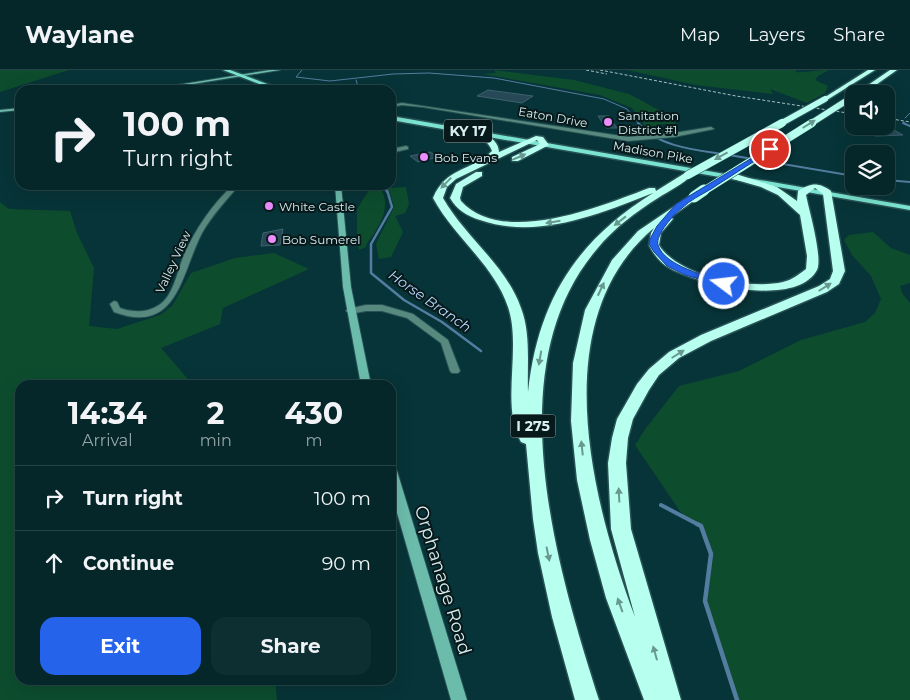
<!DOCTYPE html>
<style>
:root{--surface:#05272a;--page:#0e2f32;--text:#f1f3f6;--muted:#97a5a8;--line:#264447;--accent:#2563eb}
body{margin:0;font-family:Montserrat,sans-serif;background:var(--page);color:var(--text);height:100vh;display:flex;flex-direction:column;font-size:19px;white-space:nowrap}
*{box-sizing:border-box;margin:0}
p{font-size:16px;color:var(--muted)}
.icon{flex:none;width:28px;height:28px;fill:none;stroke:currentColor;stroke-width:2;stroke-linecap:round;stroke-linejoin:round}
.map{position:relative;flex:1;overflow:hidden}
.drawer{position:absolute;left:15px;top:310px;width:381px;height:305px;display:flex;flex-direction:column;background:var(--surface);border-radius:15px;box-shadow:0 5px 20px #0002,0 0 0 1px var(--line)}
.drawer>*{flex:none}
.hud{position:absolute;left:15px;top:15px;width:381px;height:105px;border-radius:15px;box-shadow:0 5px 20px #0002,0 0 0 1px var(--line);background:#05272a;color:var(--text);overflow:hidden}
.fabs{position:absolute;left:845px;top:15px;display:grid;gap:10px}
.fabs a{display:grid;place-items:center;width:50px;height:50px;border-radius:10px;background:var(--surface);box-shadow:0 5px 20px #0002,0 0 0 1px var(--line);font-size:25px}
.pin{position:absolute;display:grid;place-items:center;width:42px;height:42px;color:#fff;margin:-21px;border:2px solid #fff;border-radius:50%;box-shadow:0 1px 5px #0007}
.me{position:absolute;width:55px;margin:-28px;rotate:285deg;stroke-linejoin:round;filter:drop-shadow(0 0 4px #0008)}
.turn{display:flex;align-items:center;gap:18px;height:105px;padding:0 25px;font-size:22px}
.turn .icon{width:65px;height:65px;stroke-width:2.5}
.turn b{display:block;font-size:35px;line-height:42px}
.eta{display:flex;justify-content:space-evenly;align-items:center;height:85px;text-align:center}
.eta b{font-size:30px;font-weight:700;line-height:35px}
.cta{display:flex;gap:10px;margin-top:auto;padding:10px 25px}
.cta a{flex:1;height:58px;border-radius:15px;background:var(--accent);color:#fff;font-size:20px;font-weight:700;line-height:58px;text-align:center}
.cta a+a{background:var(--page);color:var(--text)}
ul{padding:0;list-style:none}
li{display:flex;align-items:center;gap:15px;height:65px;padding:0 25px;border-top:1px solid var(--line)}
li div{flex:1}
li b{display:block;font-size:19px}
li em{font-style:normal}
header{display:flex;align-items:center;gap:30px;box-sizing:border-box;height:70px;padding:0 25px;background:var(--surface);border-bottom:1px solid var(--line)}
header strong{font-size:24px}
nav{display:flex;gap:28px;margin-inline-start:auto;font-size:18px}
.map>svg:first-child{display:block}
</style>
<header>
<strong>Waylane</strong>
<nav><a>Map</a><a>Layers</a><a>Share</a></nav>
</header>
<div class="map">
<svg width="910" height="630" viewBox="0 0 910 630">
<rect width="100%" height="100%" fill="#073438"/>
<!-- green -->
<g fill="#0d4d2e">
<path d="M 0,0 L 69,0 L 0,22 Z"/>
<path d="M 494,0 L 574,10 L 629,24 L 672,47 L 676,54 L 661,54 L 660,56 L 665,64 L 654,62 L 644,55 L 632,38 L 600,25 L 483,4 L 496,3 Z"/>
<path d="M 627,0 L 797,0 L 795,2 C 806,3 817,0 829,0 L 818,6 L 815,10 L 828,16 L 825,23 L 807,33 L 770,19 L 773,24 L 696,15 Z"/>
<path d="M 406,117 L 409,134 L 405,143 L 395,146 L 403,162 L 391,187 L 379,189 L 376,174 L 394,137 L 388,118 Z"/>
<path d="M 381,119 C 389,133 384,148 376,160 C 373,167 367,170 366,177 L 359,180 L 357,173 L 357,139 L 369,120 Z"/>
<path d="M 0,132 L 9,139 L 70,141 L 77,163 L 94,198 L 89,256 L 117,259 L 160,245 L 172,236 L 191,203 L 235,188 L 274,183 L 309,199 L 223,238 L 220,254 L 161,278 L 193,315 L 20,315 L 20,610 L 275,610 L 277,630 L 0,630 Z"/>
<path d="M 873,162 L 891,178 L 910,185 L 910,213 L 900,216 L 902,223 L 910,233 L 910,630 L 737,630 L 705,531 L 711,484 L 701,457 L 684,447 L 635,375 L 646,358 L 679,316 L 739,301 L 801,270 L 865,252 L 875,243 L 881,229 L 871,206 L 852,185 L 844,170 L 849,165 Z"/>
</g>
<g fill="none" stroke-linecap="round" stroke-linejoin="round">
<!-- stream-far4 -->
<g stroke="#527da0" stroke-width="1">
<path d="M 302,0 L 296,7 L 330,11 L 393,4 L 429,3 L 494,8 L 604,29 L 627,39 L 639,54"/>
<path d="M 356,10 L 359,20"/>
<path d="M 905,48 L 910,43"/>
<path d="M 904,52 L 905,54"/>
</g>
<!-- stream-far3 -->
<g stroke="#527da0" stroke-width="2">
<path d="M 638,53 C 657,76 694,80 722,84"/>
<path d="M 903,53 L 910,56"/>
<path d="M 391,65 L 394,77"/>
<path d="M 729,85 L 854,106"/>
<path d="M 886,110 L 910,112"/>
<path d="M 382,115 L 387,122"/>
</g>
<!-- stream-far2 -->
<path stroke="#527da0" stroke-width="2.5" d="M 387,120 L 392,137 L 371,174 L 371,203 L 404,230 L 442,252 L 481,281"/>
<!-- stream-far1 -->
<path stroke="#527da0" stroke-width="4" d="M 661,435 L 699,455"/>
<!-- stream -->
<path stroke="#527da0" stroke-width="4.5" d="M 697,454 L 701,456 L 711,484 L 705,531 L 737,630"/>
</g>
<!-- building -->
<g fill="#274957" stroke="#3e616f">
<path d="M 488,20 L 533,26 L 522,33 L 477,26 Z"/>
<path d="M 598,46 L 609,46 L 617,58 L 606,58 Z"/>
<path d="M 847,56 L 886,56 L 903,65 L 876,66 Z"/>
<path d="M 430,82 L 438,87 L 418,92 L 410,86 Z"/>
<path d="M 283,159 L 280,175 L 261,176 L 263,163 Z"/>
</g>
<g fill="none" stroke-linecap="round" stroke-linejoin="round">
<defs>
<g id="street">
<path d="M 402,33 L 628,67 L 674,63 L 711,57 L 714,59 L 674,67 L 628,71 L 423,37 L 402,35 L 391,37 L 391,35 Z"/>
<path d="M 406,76 L 408,77 L 408,79 L 391,83 L 391,79 Z"/>
<path d="M 233,115 L 239,115 C 226,131 212,145 202,163 C 181,203 178,266 114,242 L 110,234 L 114,231 L 117,232 L 120,238 C 135,244 153,242 164,231 C 175,219 178,199 184,185 C 196,158 212,135 233,115 Z"/>
<path d="M 366,235 L 382,235 L 413,244 L 448,270 L 460,301 L 458,303 L 452,303 L 450,301 L 441,273 L 407,248 L 382,241 L 366,241 L 350,244 L 346,241 L 347,239 Z"/>
</g>
<g id="secondary">
<path d="M 270,0 L 280,0 L 156,20 L 146,20 Z"/>
<path d="M 20,38 L 20,40 L 0,42 L 0,40 Z"/>
<path d="M 335,115 L 341,115 L 351,217 L 371,315 L 361,315 L 343,217 Z"/>
<path d="M 391,397 L 395,398 L 397,401 L 467,630 L 451,630 L 391,422 Z"/>
</g>
<g id="primary">
<path d="M 223,0 L 230,0 L 283,20 L 275,20 Z"/>
<path d="M 391,46 L 910,136 L 910,140 L 391,50 Z"/>
</g>
<g id="highway">
<path d="M 868,0 L 875,0 L 827,30 L 822,29 Z"/>
<path d="M 890,0 L 897,0 L 863,24 L 855,24 Z"/>
<path d="M 455,57 C 470,56 499,65 499,82 L 536,66 L 543,67 L 549,75 L 518,91 L 512,91 L 512,87 L 540,74 L 537,70 L 456,109 L 447,117 L 443,128 C 465,167 506,195 521,238 C 531,264 527,294 528,322 C 538,231 576,171 653,123 C 599,144 538,170 480,150 C 467,146 457,140 450,128 L 456,114 L 476,102 L 482,102 L 482,106 L 463,117 L 460,128 L 461,131 C 502,177 602,136 649,118 L 655,118 L 656,121 L 685,103 L 691,103 L 692,105 C 683,114 669,121 658,128 C 636,142 614,158 597,179 C 496,297 557,498 599,630 L 575,630 L 552,547 L 538,483 L 533,449 L 526,374 L 521,372 C 500,336 522,278 508,237 C 494,195 454,167 433,128 C 446,97 470,102 492,81 C 487,66 469,64 455,61 Z"/>
<path d="M 736,104 L 777,117 L 797,131 L 798,121 C 811,113 818,112 831,121 L 845,201 L 839,214 L 827,222 L 711,271 L 679,288 L 659,305 L 649,320 L 633,349 L 628,368 L 626,393 L 631,459 L 681,630 L 644,630 L 606,528 L 590,470 L 577,410 L 571,351 L 573,293 L 585,240 L 612,190 L 638,161 L 691,125 L 697,125 L 699,127 L 671,147 L 673,149 L 661,163 L 659,175 C 678,206 749,220 783,212 C 792,210 798,205 806,199 L 807,186 L 800,145 L 778,125 L 761,117 L 733,109 L 732,107 ZM 815,118 L 823,124 L 833,201 L 830,209 L 819,216 L 701,265 L 669,282 L 649,299 L 637,314 L 617,349 L 612,368 L 608,393 L 611,459 L 635,547 C 592,432 544,250 654,158 L 651,163 L 649,175 C 653,183 658,190 666,196 C 694,214 796,239 817,200 C 823,188 809,140 806,125 Z"/>
</g>
</defs>
<!-- street casing -->
<use href="#street" stroke="#285255" stroke-width="2"/>
<!-- secondary casing -->
<use href="#secondary" stroke="#285255" stroke-width="2"/>
<!-- primary casing -->
<use href="#primary" stroke="#285255" stroke-width="3"/>
<!-- highway casing -->
<use href="#highway" stroke="#285255" stroke-width="3"/>
<!-- street -->
<use href="#street" fill="#58897e" fill-rule="evenodd"/>
<!-- secondary -->
<use href="#secondary" fill="#6cbcac" fill-rule="evenodd"/>
<!-- primary -->
<use href="#primary" fill="#7ae4d0" fill-rule="evenodd"/>
<!-- highway -->
<use href="#highway" fill="#b7ffef" fill-rule="evenodd"/>
<!-- rail -->
<g stroke="#a6c2c4" stroke-width="1" stroke-dasharray="3 2" stroke-linecap="butt">
<path d="M 586,0 L 607,4"/>
<path d="M 600,0 L 736,26 L 854,44"/>
<path d="M 886,48 L 910,52"/>
</g>
<defs>
<g id="highway-bridge-far2">
<path d="M 780,54 L 825,29"/>
<path d="M 810,54 L 846,31"/>
</g>
<g id="highway-bridge-far1">
<path d="M 688,105 L 782,53"/>
<path d="M 702,122 L 812,53"/>
</g>
<path id="highway-bridge" d="M 694,127 L 704,120"/>
</defs>
<!-- highway-bridge-far2 casing -->
<use href="#highway-bridge-far2" stroke="#285255" stroke-width="8" stroke-linecap="butt"/>
<!-- highway-bridge-far1 casing -->
<use href="#highway-bridge-far1" stroke="#285255" stroke-width="9" stroke-linecap="butt"/>
<!-- highway-bridge casing -->
<use href="#highway-bridge" stroke="#285255" stroke-width="12" stroke-linecap="butt"/>
<!-- highway-bridge-far2 -->
<use href="#highway-bridge-far2" stroke="#b7ffef" stroke-width="6"/>
<!-- highway-bridge-far1 -->
<use href="#highway-bridge-far1" stroke="#b7ffef" stroke-width="8"/>
<!-- highway-bridge -->
<use href="#highway-bridge" stroke="#b7ffef" stroke-width="11"/>
</g>
<!-- one-way arrows -->
<defs><path id="oneway-solid" d="M-6-.8H1V-3.2L6.5 0L1 3.2V.8H-6Z" transform="scale(1.25)"/></defs>
<g fill="#689890">
<use href="#oneway-solid" transform="translate(809 54) rotate(-32)"/>
<use href="#oneway-solid" transform="translate(721 86) rotate(151)"/>
<use href="#oneway-solid" transform="translate(519 87) rotate(-23)"/>
<use href="#oneway-solid" transform="translate(446 113) rotate(134)"/>
<use href="#oneway-solid" transform="translate(620 151) rotate(142)"/>
<use href="#oneway-solid" transform="translate(553 152) rotate(171)"/>
<use href="#oneway-solid" transform="translate(825 217) rotate(-32)"/>
<use href="#oneway-solid" transform="translate(601 219) rotate(-65)"/>
<use href="#oneway-solid" transform="translate(678 284) rotate(-32)"/>
<use href="#oneway-solid" transform="translate(540 288) rotate(100)"/>
<use href="#oneway-solid" transform="translate(582 378) rotate(-96)"/>
<use href="#oneway-solid" transform="translate(619 425) rotate(-93)"/>
<use href="#oneway-solid" transform="translate(548 484) rotate(78)"/>
<use href="#oneway-solid" transform="translate(620 535) rotate(-110)"/>
<use href="#oneway-solid" transform="translate(655 583) rotate(-106)"/>
</g>
<!-- route -->
<path fill="#2563eb" stroke="#184099" d="M 770,77 L 772,80 C 751,93 731,106 711,119 C 701,125 690,130 682,138 C 674,144 655,165 658,175 C 665,197 708,206 727,212 L 727,215 L 720,215 L 685,205 L 667,196 L 654,182 L 649,174 L 650,169 L 657,156 L 676,134 Z"/>
<!-- markers -->
<g fill="#ea8dfd" stroke="#08191b" stroke-width="2">
<circle cx="608" cy="52" r="5"/>
<circle cx="424" cy="87" r="5"/>
<circle cx="269" cy="136" r="5"/>
<circle cx="272" cy="169" r="5"/>
</g>
<g text-anchor="middle" dominant-baseline="central" stroke-width="4" stroke-linejoin="round" paint-order="stroke">
<!-- far-poi labels -->
<g font-size="12" fill="#d8eef0" stroke="#08191b" text-anchor="start">
<text x="618" y="45">Sanitation<tspan x="618" dy="14">District #1</tspan></text>
<text x="434" y="87">Bob Evans</text>
<text x="279" y="136">White Castle</text>
<text x="282" y="169">Bob Sumerel</text>
</g>
<!-- far-street labels -->
<g font-size="12" fill="#d8eef0" stroke="#08191b">
<text transform="translate(553 47) rotate(10)">Eaton Drive</text>
<text transform="translate(653 82) rotate(10)">Madison Pike</text>
<text transform="translate(173 192) rotate(-65)">Valley View</text>
</g>
<!-- shield labels -->
<g fill="#08191b" stroke="#9aaeb0" stroke-width="1">
<rect x="444" y="49.5" width="48" height="23" rx="4"/>
<rect x="510.5" y="344.5" width="45" height="23" rx="4"/>
</g>
<g font-size="14" font-weight="bold" fill="#d8eef0">
<text x="468" y="61">KY 17</text>
<text x="533" y="356">I 275</text>
</g>
<!-- far-water labels -->
<g font-size="14" font-style="italic" fill="#b6d7fb" stroke="#08191b">
<text transform="translate(430 231) rotate(35)">Horse Branch</text>
</g>
<!-- near-street labels -->
<g font-size="18" fill="#d8eef0" stroke="#08191b">
<text transform="translate(443 510) rotate(73)">Orphanage Road</text>
</g>
</g>
</svg>
<div class="fabs">
<a><svg class="icon" aria-label="sound" viewBox="0 0 24 24"><path d="M4 9h4l5-4v14l-5-4H4zM17 9q2 3 0 6"/></svg></a>
<a><svg class="icon" aria-label="layers" viewBox="0 0 24 24"><path d="M12 4l9 5-9 5-9-5zM3 14l9 5 9-5"/></svg></a>
</div>
<div class="pin" style="left:770px;top:79px;background:#d93025"><svg class="icon" aria-label="arrive" viewBox="0 0 24 24"><path d="M6 21V4h12l-3 4 3 4H6"/></svg></div>
<svg class="me" style="left:724px;top:214px" viewBox="-20 -20 40 40"><circle r="17" fill="#2563eb" stroke="#fff" stroke-width="3"/><path d="M0-11L8 9 0 5-8 9z" fill="#fff"/></svg>
<div class="hud">
<div class="turn"><svg class="icon" aria-label="right" viewBox="0 0 24 24"><path d="M7 20v-9h11M14 6l5 5-5 5"/></svg><div><b>100 m</b>Turn right</div></div>
</div>
<section class="drawer">
<div class="eta">
<div><b>14:34</b><p>Arrival</p></div>
<div><b>2</b><p>min</p></div>
<div><b>430</b><p>m</p></div>
</div>
<ul>
<li><svg class="icon" aria-label="right" viewBox="0 0 24 24"><path d="M7 20v-9h11M14 6l5 5-5 5"/></svg><div><b>Turn right</b></div><em>100 m</em></li>
<li><svg class="icon" aria-label="ahead" viewBox="0 0 24 24"><path d="M12 20V5M6 11l6-6 6 6"/></svg><div><b>Continue</b></div><em>90 m</em></li>
</ul>
<div class="cta"><a>Exit</a><a>Share</a></div>
</section>
</div>
